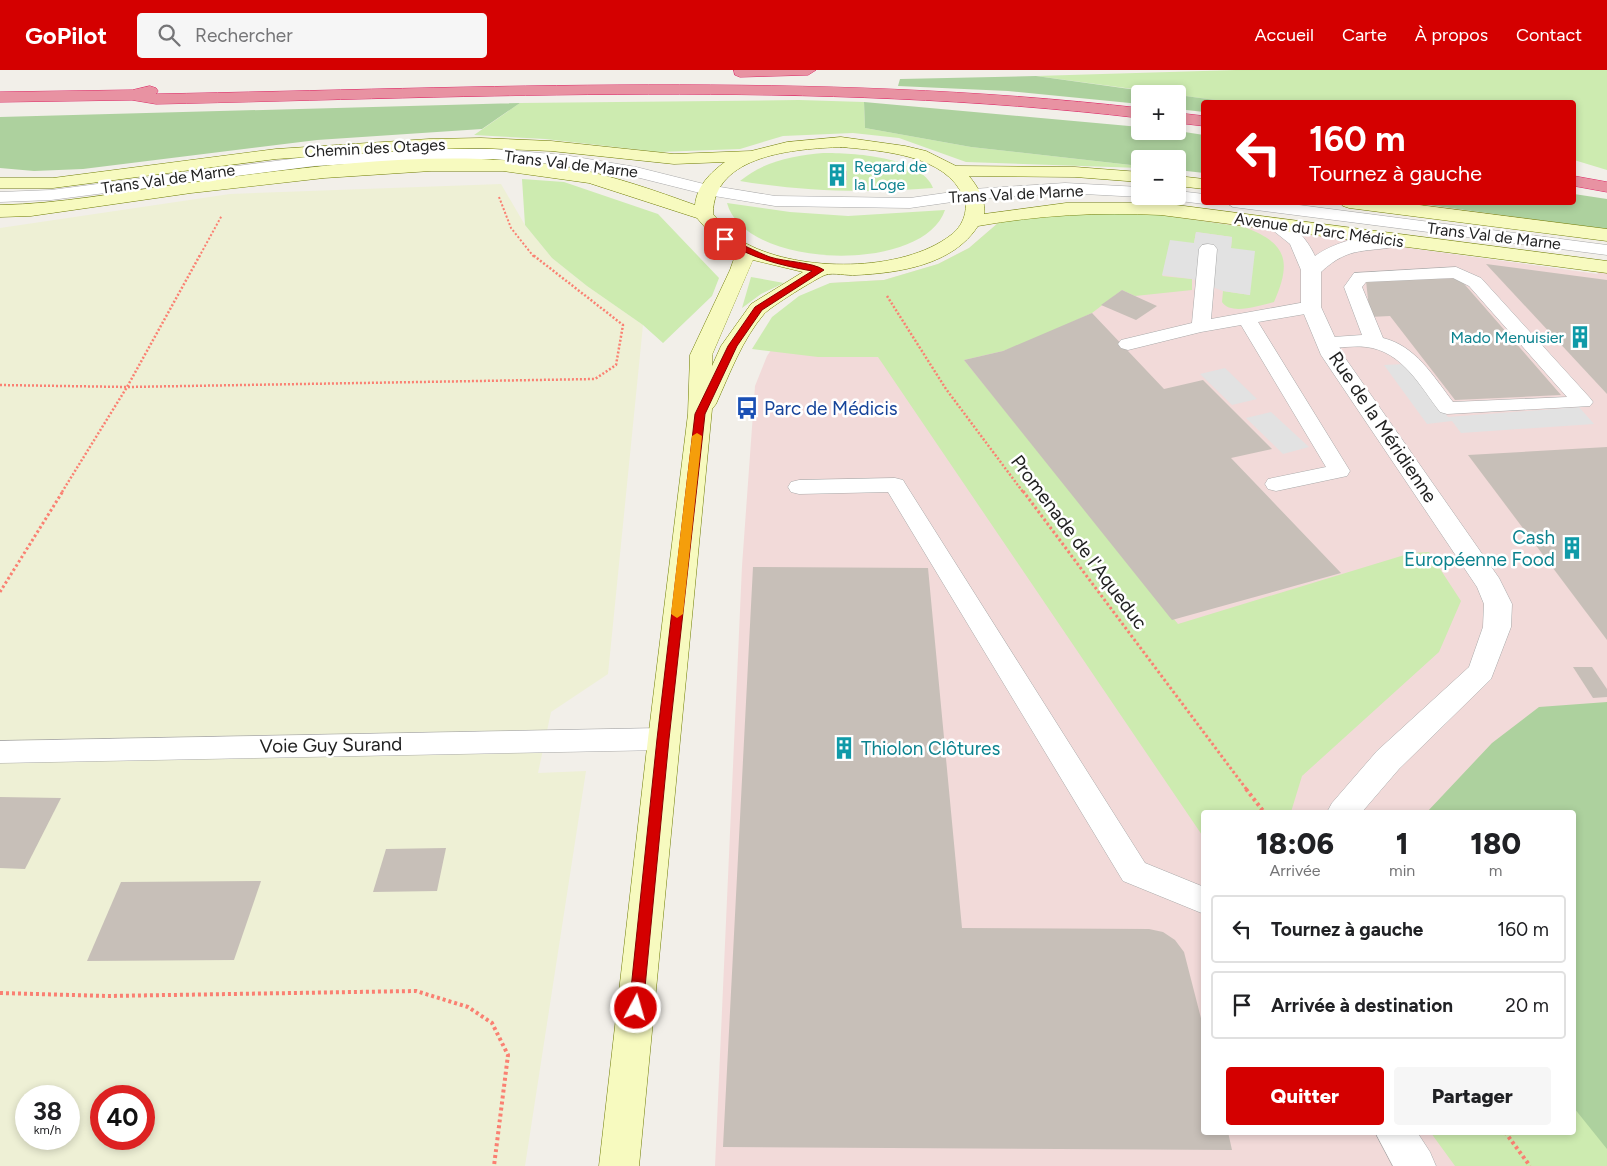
<!DOCTYPE html>
<html lang="fr">
<meta charset="utf-8">
<style>
:root{--surface:#fff;--page:#f6f6f6;--text:#202124;--muted:#757577;--line:#e0e0e0;--accent:#d40000}
body{margin:0;font-family:Figtree,sans-serif;background:var(--page);color:var(--text);height:100vh;display:flex;flex-direction:column;font-size:19px;white-space:nowrap}
*{box-sizing:border-box;margin:0}
p{font-size:16px;color:var(--muted)}
.icon{flex:none;width:28px;height:28px;fill:none;stroke:currentColor;stroke-width:2;stroke-linecap:round;stroke-linejoin:round}
.map{position:relative;flex:1;overflow:hidden}
.sheet{position:absolute;left:1201px;top:740px;width:375px;height:325px;display:flex;flex-direction:column;background:var(--surface);border-radius:5px;box-shadow:0 2px 8px #0003}
.sheet>*{flex:none}
.guide{position:absolute;left:1201px;top:30px;width:375px;height:105px;border-radius:5px;box-shadow:0 2px 8px #0003;background:#d40000;color:#fff;overflow:hidden}
.buttons{position:absolute;left:1131px;top:15px;display:grid;gap:10px}
.buttons a{display:grid;place-items:center;width:55px;height:55px;border-radius:5px;background:var(--surface);box-shadow:0 2px 8px #0003;font-size:25px}
.speed{position:absolute;left:15px;top:1015px;display:flex;gap:10px;font-size:25px;font-weight:700;text-align:center}
.speed>*{display:grid;place-content:center;width:65px;height:65px;border-radius:50%;background:var(--surface);box-shadow:0 2px 8px #0003;line-height:1}
.speed small{font-size:12px;font-weight:400}
.speed .limit{border:8px solid #d22;background:#fff;color:#111}
.pin{position:absolute;display:grid;place-items:center;width:42px;height:42px;color:#fff;margin:-21px;border-radius:10px;box-shadow:0 2px 8px #0006}
.me{position:absolute;width:55px;margin:-28px;rotate:6deg;stroke-linejoin:round;filter:drop-shadow(0 0 4px #0008)}
.turn{display:flex;align-items:center;gap:18px;height:105px;padding:0 25px;font-size:22px}
.turn .icon{width:65px;height:65px;stroke-width:2.5}
.turn b{display:block;font-size:35px;line-height:42px}
.eta{display:flex;justify-content:space-evenly;align-items:center;height:85px;text-align:center}
.eta b{font-size:30px;font-weight:800;line-height:35px}
.button{display:flex;gap:10px;margin-top:auto;padding:10px 25px}
.button a{flex:1;height:58px;border-radius:5px;background:var(--accent);color:#fff;font-size:20px;font-weight:800;line-height:58px;text-align:center}
.button a+a{background:var(--page);color:var(--text)}
ul{padding:0;list-style:none}
li{display:flex;align-items:center;gap:15px;height:68px;margin:0 10px 8px;padding:0 15px;border:2px solid var(--line);border-radius:5px}
li div{flex:1}
li b{display:block;font-size:19px}
li em{font-style:normal}
header{display:flex;align-items:center;gap:30px;box-sizing:border-box;height:70px;padding:0 25px;background:var(--accent);color:#fff}
header strong{font-size:24px}
nav{display:flex;gap:28px;margin-inline-start:auto;font-size:18px}
.search{width:350px;height:45px;background:var(--page);display:flex;align-items:center;gap:12px;box-sizing:border-box;padding:0 18px;border-radius:5px;color:var(--muted);font-size:19px}
.map>svg:first-child{display:block}
</style>
<header>
<strong>GoPilot</strong>
<div class="search"><svg class="icon" aria-label="search" viewBox="0 0 24 24"><circle cx="10" cy="10" r="6"/><path d="M15 15l6 6"/></svg>Rechercher</div>
<nav><a>Accueil</a><a>Carte</a><a>À propos</a><a>Contact</a></nav>
</header>
<div class="map">
<svg width="1607" height="1096" viewBox="0 0 1607 1096">
<rect width="100%" height="100%" fill="#f2efe9"/>
<!-- commercial -->
<path fill="#f2dad9" fill-rule="evenodd" d="M 1147,142 L 1598,204 L 1589,189 L 1607,192 L 1607,1096 L 715,1096 L 742,496 L 755,316 L 767,286 L 794,247 L 830,213 L 884,210 L 938,194 L 969,178 L 998,153 ZM 1204,742 L 1574,742 L 1574,1062 L 1204,1062 Z"/>
<!-- farmland -->
<path fill="#eef0d5" fill-rule="evenodd" d="M 501,114 L 525,155 L 552,188 L 587,216 L 643,255 L 608,604 L 551,642 L 538,703 L 586,701 L 525,1096 L 0,1096 L 0,158 L 230,124 ZM 26,1026 L 69,1026 L 69,1069 L 26,1069 ZM 101,1026 L 144,1026 L 144,1069 L 101,1069 Z"/>
<!-- grass -->
<g fill="#cdebb0">
<path d="M 1236,0 L 1607,0 L 1607,100 L 1574,90 L 1574,32 L 1230,32 L 1036,6 Z"/>
<path d="M 799,30 L 864,32 L 865,58 L 971,77 L 1140,96 L 1140,98 L 966,92 L 899,68 L 853,63 L 783,66 L 740,79 L 659,82 L 545,69 L 474,65 L 520,33 Z"/>
<path d="M 823,83 C 853,83 920,86 933,118 C 866,123 806,122 740,111 C 764,91 793,86 823,83 Z"/>
<path d="M 522,109 L 564,112 L 658,144 L 719,208 L 712,226 L 663,273 L 643,255 L 587,216 L 552,188 L 525,155 Z"/>
<path d="M 727,133 L 790,142 L 848,146 L 945,140 C 924,204 745,200 727,133 Z"/>
<path d="M 1061,141 L 1147,143 L 1244,157 C 1287,173 1292,191 1274,232 C 1260,235 1231,246 1222,232 L 1223,221 L 1250,225 L 1231,178 L 1232,167 L 1196,162 L 1194,173 L 1162,206 L 1192,209 L 1192,220 L 1135,226 L 1122,220 L 1092,243 L 1033,270 L 1003,281 L 964,290 L 1178,554 L 1411,483 L 1429,482 L 1461,531 L 1439,582 L 1302,706 L 1291,742 L 1204,742 L 1204,768 L 878,287 L 818,287 L 752,279 L 772,247 L 799,226 L 830,213 L 884,210 L 938,194 L 969,178 L 998,153 L 1019,146 Z"/>
<path d="M 751,207 L 784,213 L 761,224 L 742,238 Z"/>
<path d="M 1574,1035 L 1607,1076 L 1607,1096 L 1455,1096 L 1431,1063 L 1574,1062 Z"/>
</g>
<!-- forest -->
<g fill="#add19e">
<path d="M 1036,6 L 1166,24 L 1140,24 L 1140,34 L 1008,21 L 898,16 L 900,9 Z"/>
<path d="M 1178,25 L 1230,32 L 1204,32 L 1204,42 L 1178,39 Z"/>
<path d="M 864,32 L 1140,57 L 1140,61 L 1178,61 L 1204,65 L 1204,103 L 1178,100 L 1178,89 L 1140,89 L 1140,96 L 971,77 L 865,58 Z"/>
<path d="M 520,33 L 482,59 L 317,70 L 83,99 L 34,101 L 0,98 L 0,47 Z"/>
<path d="M 1574,124 L 1607,129 L 1607,159 L 1413,133 L 1574,132 Z"/>
<path d="M 1607,632 L 1607,1079 L 1574,1038 L 1574,742 L 1427,742 L 1492,673 L 1539,637 Z"/>
</g>
<!-- parking -->
<g fill="#e2e2e2">
<path d="M 1196,162 L 1232,167 L 1231,178 L 1255,181 L 1250,225 L 1223,221 L 1192,209 L 1162,205 L 1170,170 L 1194,173 Z"/>
<path d="M 1405,294 L 1448,347 L 1579,337 L 1594,354 L 1461,363 L 1452,351 L 1427,354 L 1384,295 Z"/>
<path d="M 1225,298 L 1257,329 L 1232,335 L 1200,304 Z"/>
<path d="M 1271,342 L 1309,377 L 1283,384 L 1246,348 Z"/>
</g>
<!-- building -->
<g fill="#c7bfb8">
<path d="M 828,100 L 847,101 L 847,110 L 828,109 Z"/>
<path d="M 1486,194 L 1607,210 L 1607,324 Z"/>
<path d="M 1459,208 L 1561,325 L 1455,330 L 1390,246 L 1370,247 L 1366,211 Z"/>
<path d="M 1122,220 L 1135,226 L 1157,236 L 1136,250 L 1101,235 Z"/>
<path d="M 1092,243 L 1164,319 L 1203,310 L 1272,379 L 1231,388 L 1341,503 L 1172,550 L 964,290 L 1003,281 Z"/>
<path d="M 1607,377 L 1607,570 L 1468,385 Z"/>
<path d="M 753,497 L 928,498 L 962,858 L 1149,859 L 1163,862 L 1175,870 L 1184,882 L 1204,960 L 1204,1062 L 1228,1062 L 1232,1080 L 723,1077 Z"/>
<path d="M 1573,597 L 1592,597 L 1607,619 L 1607,627 L 1593,628 Z"/>
<path d="M 0,727 L 61,728 L 25,799 L 0,798 Z"/>
<path d="M 446,778 L 437,821 L 373,822 L 386,779 Z"/>
<path d="M 261,811 L 234,890 L 87,891 L 121,812 Z"/>
</g>
<g fill="none" stroke-linecap="round" stroke-linejoin="round">
<defs>
<g id="lane">
<path d="M 446,79 L 493,79 L 564,85 L 636,97 L 708,115 L 775,126 L 910,128 L 973,119 L 1065,113 L 1140,117 L 1140,126 L 1143,126 L 1140,127 L 1065,123 L 973,129 L 910,138 L 775,136 L 708,125 L 636,107 L 564,95 L 493,89 L 446,89 L 314,96 L 51,130 L 0,132 L 0,122 L 51,120 L 314,86 Z"/>
<path d="M 1178,121 L 1204,124 L 1204,132 L 1210,132 L 1204,134 L 1172,130 L 1170,126 L 1178,126 Z"/>
<path d="M 1225,132 L 1276,132 L 1607,175 L 1607,185 L 1233,137 Z"/>
<path d="M 1208,174 L 1214,175 L 1217,179 L 1211,249 L 1311,231 L 1318,233 L 1320,237 L 1318,241 L 1311,243 L 1258,252 L 1350,401 L 1347,406 L 1276,421 L 1268,419 L 1265,414 L 1268,409 L 1326,397 L 1241,255 L 1201,262 L 1128,280 L 1121,278 L 1118,274 L 1121,270 L 1192,253 L 1199,179 L 1202,175 Z"/>
<path d="M 1456,197 L 1481,208 L 1590,328 L 1593,332 L 1590,336 L 1447,344 L 1440,342 C 1420,316 1402,281 1366,277 C 1350,275 1334,280 1319,276 L 1316,272 L 1319,268 L 1362,265 L 1344,217 L 1354,203 ZM 1453,208 L 1469,216 L 1567,327 L 1453,332 C 1433,306 1416,276 1383,268 L 1362,217 L 1366,212 Z"/>
<path d="M 895,408 L 903,410 L 906,415 L 1145,793 L 1204,817 L 1204,844 L 1123,811 L 888,422 L 799,424 L 791,422 L 788,417 L 791,412 L 799,410 Z"/>
<path d="M 663,658 L 673,661 L 677,669 L 673,677 L 663,680 L 0,693 L 0,671 Z"/>
</g>
<g id="street">
<path d="M 1274,148 C 1294,153 1307,169 1315,186 C 1336,171 1376,160 1402,167 L 1405,171 L 1402,175 C 1367,184 1351,174 1321,202 L 1321,237 L 1343,285 L 1499,508 L 1512,534 L 1511,557 L 1491,609 L 1399,699 L 1362,742 L 1327,742 L 1332,733 L 1377,681 L 1469,597 L 1483,557 L 1484,534 L 1477,517 L 1321,285 L 1301,237 L 1301,200 L 1290,174 L 1265,154 L 1267,150 Z"/>
<path d="M 1375,1062 L 1417,1062 L 1430,1082 L 1436,1096 L 1393,1096 Z"/>
</g>
<g id="secondary">
<path d="M 841,67 L 905,76 L 926,81 L 956,96 L 1075,97 L 1140,102 L 1140,112 L 1075,107 L 969,106 C 978,117 986,130 984,144 L 1066,133 L 1161,133 L 1607,191 L 1607,203 L 1161,145 C 1099,142 1039,145 978,156 C 953,195 899,203 856,205 C 847,206 834,202 825,205 C 817,208 770,237 764,244 C 742,270 730,303 716,334 L 712,339 L 639,1096 L 599,1096 L 648,669 L 688,344 L 690,285 L 730,200 L 736,183 L 716,170 L 697,148 L 589,113 L 503,101 L 431,101 L 324,108 L 191,123 L 31,146 L 0,147 L 0,135 C 60,134 120,122 180,114 C 307,97 449,75 576,99 C 617,107 656,121 695,135 C 697,116 710,103 725,92 L 674,94 L 551,81 L 481,78 L 429,79 L 276,89 L 53,118 L 0,118 L 0,108 L 53,108 L 276,79 L 429,69 L 481,68 L 551,71 L 674,84 L 751,81 L 787,72 ZM 841,77 C 882,81 946,84 964,128 C 969,141 962,157 951,165 C 902,203 800,202 747,174 C 733,167 723,156 713,144 C 713,84 796,79 841,77 ZM 753,190 L 803,202 L 751,234 L 721,276 L 712,296 L 712,285 Z"/>
<path d="M 1178,106 L 1204,109 L 1204,119 L 1178,116 Z"/>
<path d="M 1340,132 L 1396,132 L 1607,159 L 1607,171 L 1349,138 L 1343,136 Z"/>
</g>
<g id="highway">
<path d="M 734,0 L 816,0 L 808,5 L 740,7 L 735,5 Z"/>
<path d="M 150,16 L 156,18 L 158,21 L 156,24 C 484,18 814,1 1140,38 L 1140,48 C 814,10 484,27 156,34 L 132,30 L 0,32 L 0,22 L 132,20 Z"/>
<path d="M 1178,43 L 1204,46 L 1204,56 L 1178,53 Z"/>
<path d="M 1574,106 L 1607,112 L 1607,122 L 1574,116 Z"/>
</g>
</defs>
<!-- lane casing -->
<use href="#lane" stroke="#a9a9a9" stroke-width="1"/>
<!-- street casing -->
<use href="#street" stroke="#a9a9a9" stroke-width="1"/>
<!-- secondary casing -->
<use href="#secondary" stroke="#707d05" stroke-width="1"/>
<!-- highway casing -->
<use href="#highway" stroke="#dc2a67" stroke-width="1"/>
<!-- path-far3 -->
<g stroke="#fa8072" stroke-width="2" stroke-dasharray="2 2" stroke-linecap="butt">
<path d="M 499,127 L 511,158 L 534,187"/>
<path d="M 199,187 L 222,145"/>
</g>
<!-- path-far2 -->
<g stroke="#fa8072" stroke-width="2.5" stroke-dasharray="2 2" stroke-linecap="butt">
<path d="M 887,226 L 946,319 L 1023,422"/>
<path d="M 0,315 L 127,317 L 595,309 L 616,295 L 623,255 L 533,185"/>
<path d="M 62,422 L 127,317 L 200,185"/>
</g>
<!-- path-far1 -->
<g stroke="#fa8072" stroke-width="3" stroke-dasharray="2.5 2.5" stroke-linecap="butt">
<path d="M 1023,421 L 1247,720"/>
<path d="M 0,522 L 63,421"/>
</g>
<!-- path -->
<g stroke="#fa8072" stroke-width="4" stroke-dasharray="3 3" stroke-linecap="butt">
<path d="M 1246,719 L 1264,742"/>
<path d="M 0,923 L 108,926 L 416,921 L 468,937 L 492,953 L 508,985 L 494,1096"/>
<path d="M 1505,1062 L 1530,1096"/>
</g>
<!-- lane -->
<use href="#lane" fill="#fff" fill-rule="evenodd"/>
<!-- street -->
<use href="#street" fill="#fff" fill-rule="evenodd"/>
<!-- secondary -->
<use href="#secondary" fill="#f7fabf" fill-rule="evenodd"/>
<!-- highway -->
<use href="#highway" fill="#e892a2" fill-rule="evenodd"/>
</g>
<!-- route -->
<path fill="#d40000" stroke="#8a0000" d="M 723,167 C 727,167 761,184 770,187 C 785,192 813,192 824,200 L 762,240 L 737,276 L 705,344 L 669,669 L 643,938 L 641,943 L 636,945 L 631,943 L 629,938 L 657,669 L 695,344 L 728,276 L 755,237 L 812,201 C 779,195 751,188 723,170 Z"/>
<!-- slow -->
<path fill="#f59e0b" d="M 697,363 L 702,366 L 683,544 L 677,548 L 671,544 L 692,366 Z"/>
<!-- icons -->
<defs>
<symbol id="building-bare" viewBox="-9 -9 18 18"><path d="M-4-6H4V6H1V3H-1V6H-4ZM-2.5-4.3h1.7v1.8h-1.7ZM.8-4.3h1.7v1.8H.8ZM-2.5-1h1.7V.8h-1.7ZM.8-1h1.7V.8H.8Z" fill="#0f9aa8" stroke="#fff" stroke-width="2.5" paint-order="stroke"/></symbol>
<symbol id="bus-bare" viewBox="-9 -9 18 18"><path d="M-5-6H5V4H4V6H2V4H-2V6H-4V4H-5ZM-3.5-4V0h7V-4ZM-3.5 1.2v1.5H-2V1.2ZM2 1.2v1.5H3.5V1.2Z" fill="#1a4fb4" stroke="#fff" stroke-width="2.5" paint-order="stroke"/></symbol>
</defs>
<g fill-rule="evenodd">
<use href="#building-bare" x="821" y="89" width="32" height="32"/>
<use href="#building-bare" x="1564" y="251" width="32" height="32"/>
<use href="#bus-bare" x="731" y="322" width="32" height="32"/>
<use href="#building-bare" x="1556" y="462" width="32" height="32"/>
<use href="#building-bare" x="828" y="662" width="32" height="32"/>
</g>
<g text-anchor="middle" dominant-baseline="central" stroke-width="5" stroke-linejoin="round" paint-order="stroke">
<!-- far-street labels -->
<g font-size="16" fill="#222" stroke="#fff">
<text transform="translate(375 78) rotate(-3)">Chemin des Otages</text>
<text transform="translate(571 94) rotate(7)">Trans Val de Marne</text>
<text transform="translate(168 109) rotate(-8)">Trans Val de Marne</text>
<text transform="translate(1016 124) rotate(-3)">Trans Val de Marne</text>
<text transform="translate(1319 160) rotate(8)">Avenue du Parc Médicis</text>
<text transform="translate(1494 166) rotate(7)">Trans Val de Marne</text>
</g>
<!-- far-culture labels -->
<g font-size="16" fill="#0d838f" stroke="#fff" text-anchor="start">
<text x="854" y="96">Regard de<tspan x="854" dy="18">la Loge</tspan></text>
<text x="1564" y="267" text-anchor="end">Mado Menuisier</text>
</g>
<!-- transit labels -->
<g font-size="19" fill="#164399" stroke="#fff" text-anchor="start">
<text x="764" y="338">Parc de Médicis</text>
</g>
<!-- street labels -->
<g font-size="19" fill="#222" stroke="#fff">
<text transform="translate(1383 357) rotate(56)">Rue de la Méridienne</text>
<text transform="translate(1079 472) rotate(53)">Promenade de l'Aqueduc</text>
<text transform="translate(331 675) rotate(-1)">Voie Guy Surand</text>
</g>
<!-- culture labels -->
<g font-size="19" fill="#0d838f" stroke="#fff" text-anchor="end">
<text x="1555" y="467">Cash<tspan x="1555" dy="22">Européenne Food</tspan></text>
<text x="861" y="678" text-anchor="start">Thiolon Clôtures</text>
</g>
</g>
</svg>
<div class="buttons">
<a>+</a>
<a>−</a>
</div>
<div class="speed"><div>38<small>km/h</small></div><div class="limit">40</div></div>
<div class="pin" style="left:725px;top:169px;background:#d93025"><svg class="icon" aria-label="arrive" viewBox="0 0 24 24"><path d="M6 21V4h12l-3 4 3 4H6"/></svg></div>
<svg class="me" style="left:636px;top:938px" viewBox="-20 -20 40 40"><circle r="17" fill="#d40000" stroke="#fff" stroke-width="3"/><path d="M0-11L8 9 0 5-8 9z" fill="#fff"/></svg>
<div class="guide">
<div class="turn"><svg class="icon" aria-label="left" viewBox="0 0 24 24"><path d="M17 20v-9H6M10 6l-5 5 5 5"/></svg><div><b>160 m</b>Tournez à gauche</div></div>
</div>
<section class="sheet">
<div class="eta">
<div><b>18:06</b><p>Arrivée</p></div>
<div><b>1</b><p>min</p></div>
<div><b>180</b><p>m</p></div>
</div>
<ul>
<li><svg class="icon" aria-label="left" viewBox="0 0 24 24"><path d="M17 20v-9H6M10 6l-5 5 5 5"/></svg><div><b>Tournez à gauche</b></div><em>160 m</em></li>
<li><svg class="icon" aria-label="arrive" viewBox="0 0 24 24"><path d="M6 21V4h12l-3 4 3 4H6"/></svg><div><b>Arrivée à destination</b></div><em>20 m</em></li>
</ul>
<div class="button"><a>Quitter</a><a>Partager</a></div>
</section>
</div>
